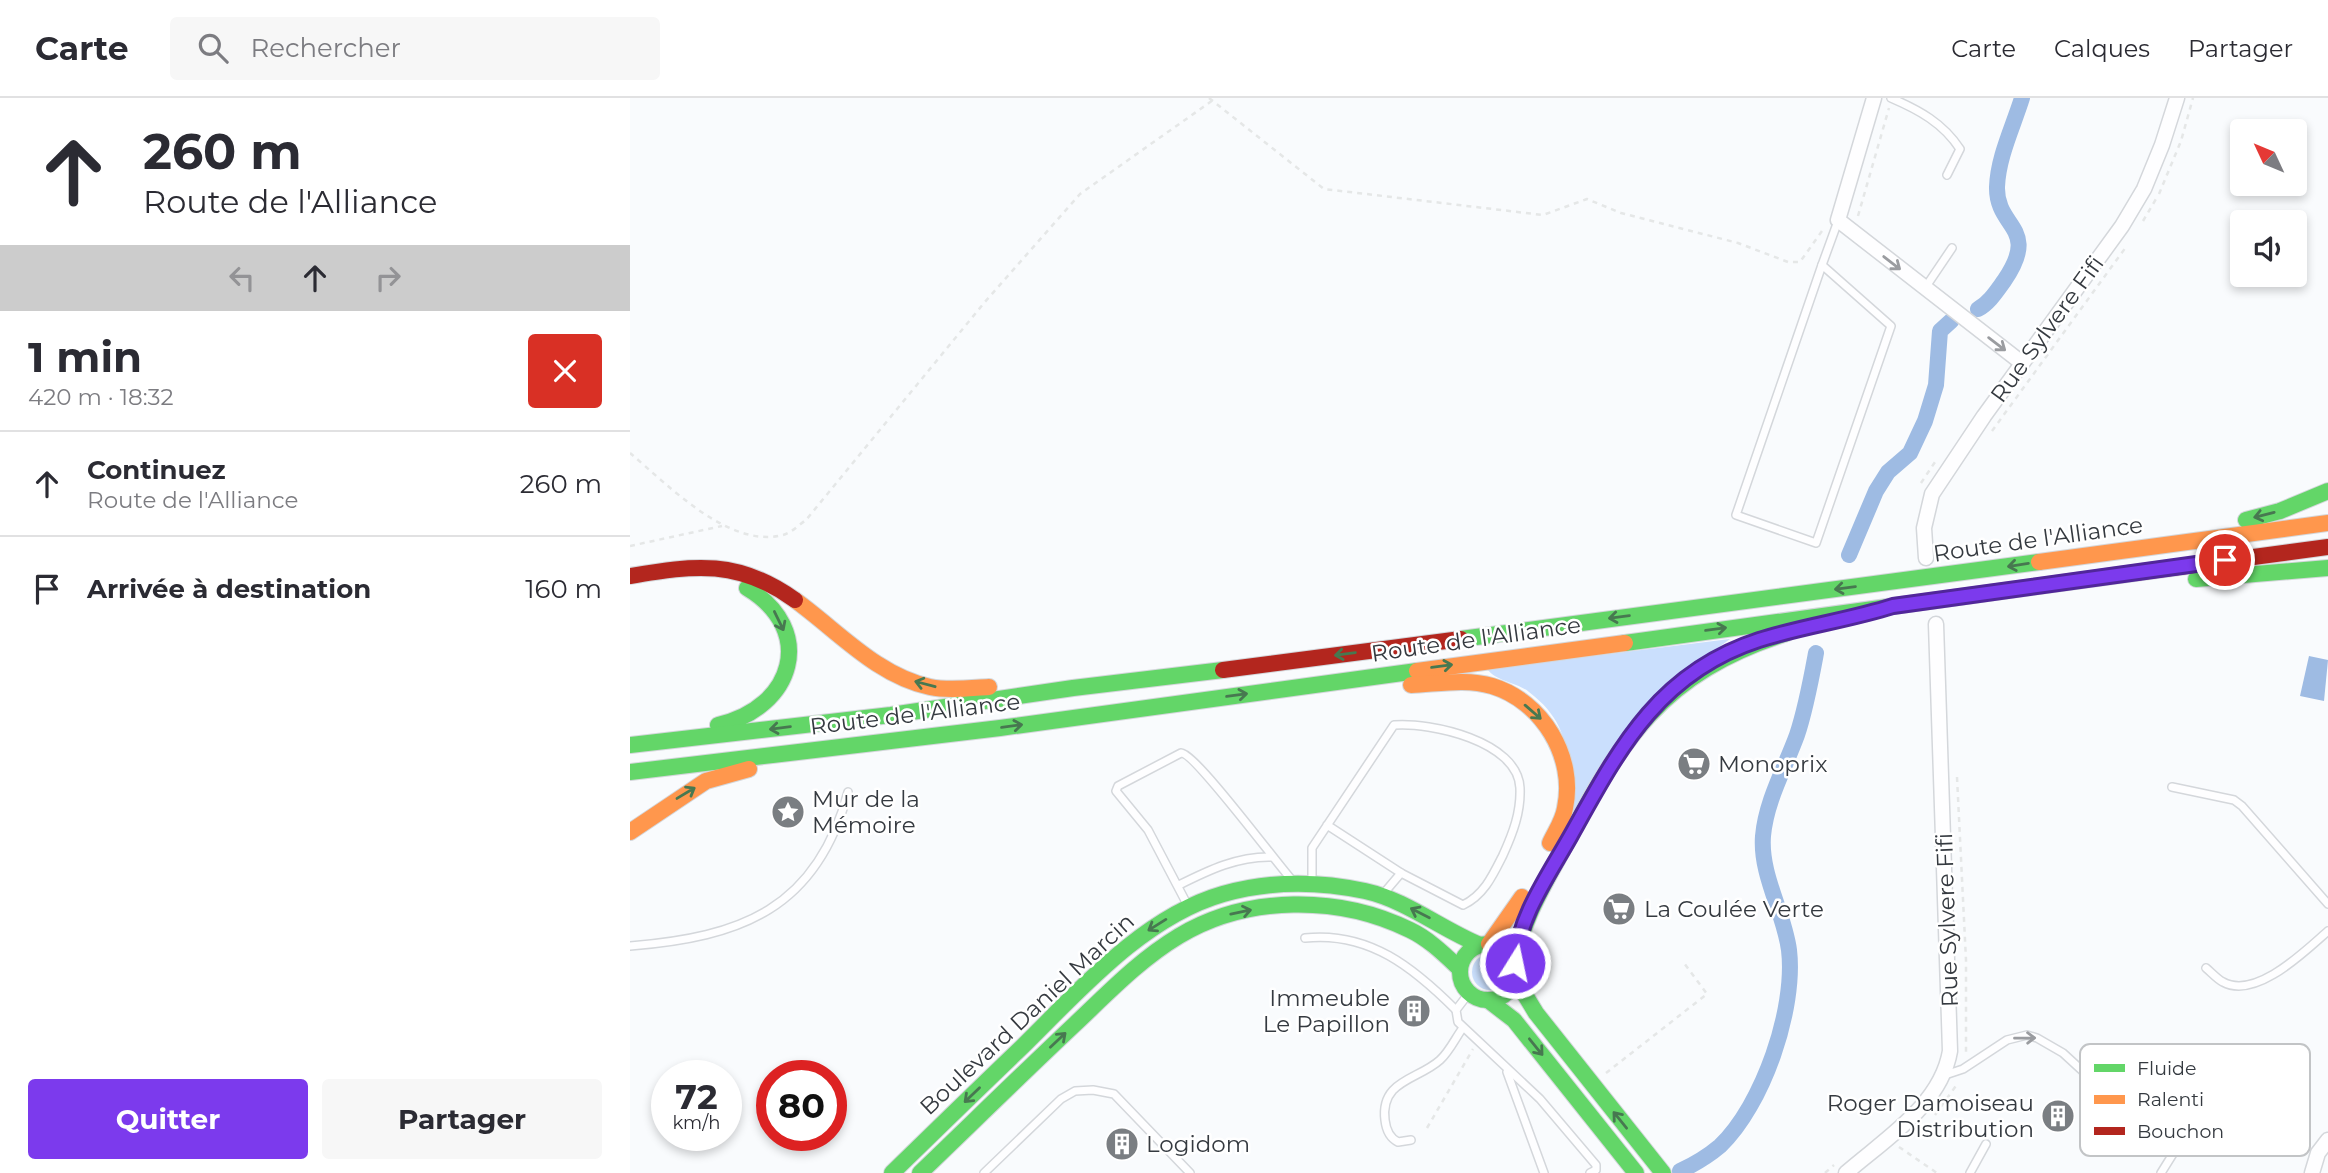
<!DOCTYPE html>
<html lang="fr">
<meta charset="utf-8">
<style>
:root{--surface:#fff;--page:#f7f7f7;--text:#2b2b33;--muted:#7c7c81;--line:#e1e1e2;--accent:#7c3aed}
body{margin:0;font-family:Montserrat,sans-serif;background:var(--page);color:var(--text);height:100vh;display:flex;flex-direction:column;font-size:26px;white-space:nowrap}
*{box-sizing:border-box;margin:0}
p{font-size:23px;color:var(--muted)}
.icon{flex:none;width:38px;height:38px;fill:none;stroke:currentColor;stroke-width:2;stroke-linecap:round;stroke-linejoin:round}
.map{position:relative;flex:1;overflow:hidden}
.panel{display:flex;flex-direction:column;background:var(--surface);width:630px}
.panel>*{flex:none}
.top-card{background:#fff;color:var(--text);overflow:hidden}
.needle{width:46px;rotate:314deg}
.controls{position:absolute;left:1600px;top:21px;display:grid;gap:14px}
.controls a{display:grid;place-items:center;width:77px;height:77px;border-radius:7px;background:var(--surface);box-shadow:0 4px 10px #0003;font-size:35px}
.speed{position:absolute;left:21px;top:962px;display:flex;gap:14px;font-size:35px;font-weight:700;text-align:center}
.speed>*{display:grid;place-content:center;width:91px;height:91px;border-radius:50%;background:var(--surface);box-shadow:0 4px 10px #0003;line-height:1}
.speed small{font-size:18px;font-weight:400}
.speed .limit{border:10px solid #d22;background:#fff;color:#111}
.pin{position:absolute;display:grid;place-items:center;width:60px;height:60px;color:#fff;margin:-30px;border:4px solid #fff;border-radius:50%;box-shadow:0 2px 7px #0007}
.me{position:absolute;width:77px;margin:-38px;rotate:10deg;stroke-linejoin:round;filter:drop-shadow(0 0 5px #0008)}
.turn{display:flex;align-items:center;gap:24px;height:147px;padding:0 28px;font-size:32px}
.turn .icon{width:91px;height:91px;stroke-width:2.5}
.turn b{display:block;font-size:49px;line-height:60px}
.lanes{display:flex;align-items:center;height:66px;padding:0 28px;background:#0003;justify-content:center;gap:35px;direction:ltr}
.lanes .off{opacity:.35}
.round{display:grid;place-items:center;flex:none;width:74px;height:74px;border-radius:7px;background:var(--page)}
.summary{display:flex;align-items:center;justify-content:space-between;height:119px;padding:0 28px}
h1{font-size:42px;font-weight:700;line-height:52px}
.primary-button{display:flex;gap:14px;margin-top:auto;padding:14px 28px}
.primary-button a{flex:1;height:80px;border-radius:7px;background:var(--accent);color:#fff;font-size:28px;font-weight:700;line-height:80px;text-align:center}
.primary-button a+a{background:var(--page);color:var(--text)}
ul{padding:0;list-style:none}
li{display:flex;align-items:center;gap:21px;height:105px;padding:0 28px;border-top:2px solid var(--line)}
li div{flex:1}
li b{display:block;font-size:26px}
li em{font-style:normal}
header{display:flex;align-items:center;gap:42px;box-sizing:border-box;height:98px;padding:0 35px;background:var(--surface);border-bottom:2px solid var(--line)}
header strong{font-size:33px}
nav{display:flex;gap:38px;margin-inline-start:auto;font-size:24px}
.search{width:490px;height:63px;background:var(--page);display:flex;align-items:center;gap:18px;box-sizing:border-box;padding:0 24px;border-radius:7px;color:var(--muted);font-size:26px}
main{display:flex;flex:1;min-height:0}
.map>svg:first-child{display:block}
</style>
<header>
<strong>Carte</strong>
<div class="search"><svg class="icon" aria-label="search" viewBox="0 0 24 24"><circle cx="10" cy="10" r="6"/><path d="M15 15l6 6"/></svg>Rechercher</div>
<nav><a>Carte</a><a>Calques</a><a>Partager</a></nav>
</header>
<main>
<section class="panel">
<div class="top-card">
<div class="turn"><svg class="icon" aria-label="ahead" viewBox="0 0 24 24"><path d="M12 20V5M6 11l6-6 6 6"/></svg><div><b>260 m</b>Route de l'Alliance</div></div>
<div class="lanes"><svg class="icon off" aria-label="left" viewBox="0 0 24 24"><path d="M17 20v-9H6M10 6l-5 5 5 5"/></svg><svg class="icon" aria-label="ahead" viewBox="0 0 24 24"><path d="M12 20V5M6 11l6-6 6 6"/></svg><svg class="icon off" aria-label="right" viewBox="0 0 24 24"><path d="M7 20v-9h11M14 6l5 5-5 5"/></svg></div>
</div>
<div class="summary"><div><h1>1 min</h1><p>420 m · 18:32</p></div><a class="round" style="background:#d93025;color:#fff"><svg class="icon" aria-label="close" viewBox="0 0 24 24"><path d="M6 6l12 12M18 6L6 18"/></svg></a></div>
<ul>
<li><svg class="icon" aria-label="ahead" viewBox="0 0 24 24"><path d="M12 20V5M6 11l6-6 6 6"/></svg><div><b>Continuez</b><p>Route de l'Alliance</p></div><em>260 m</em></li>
<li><svg class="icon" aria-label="arrive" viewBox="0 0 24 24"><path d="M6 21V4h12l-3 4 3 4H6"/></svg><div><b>Arrivée à destination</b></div><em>160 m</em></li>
</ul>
<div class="primary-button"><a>Quitter</a><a>Partager</a></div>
</section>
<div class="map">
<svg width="1698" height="1075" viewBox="0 0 1698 1075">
<rect width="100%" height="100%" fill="#f9fbfd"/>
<!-- green -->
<g fill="#cadffd">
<path d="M 1100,541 L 1050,578 L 942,717 C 937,665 945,629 899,594 C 887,584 867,584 857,571 Z"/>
<circle cx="860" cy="874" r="18"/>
</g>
<!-- water -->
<path fill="#9ebbe3" d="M 1679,558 L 1698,562 L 1694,603 L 1670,598 Z"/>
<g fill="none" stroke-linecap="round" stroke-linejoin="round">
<!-- canal -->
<g stroke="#9ebbe3" stroke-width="16">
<path d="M 1348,211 C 1359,205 1366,194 1374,183 C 1411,129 1366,131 1367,89 C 1368,59 1383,29 1392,0"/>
<path d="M 1219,457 L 1246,393 L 1258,374 L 1280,355 L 1295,323 L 1306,287 L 1310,233 L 1321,223"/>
<path d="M 1050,1073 C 1065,1066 1077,1059 1090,1048 C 1133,1007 1166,911 1159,852 C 1154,814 1130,777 1133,738 C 1136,703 1155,670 1167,637 C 1176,610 1181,582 1186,555"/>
</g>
<defs>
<g id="lane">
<path d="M 1261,0 C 1289,12 1313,25 1330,51 L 1317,77"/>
<path d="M 1192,167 L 1261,228 L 1186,445 L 1106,417 Z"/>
<path d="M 1192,167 L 1208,123"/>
<path d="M 1295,190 L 1322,150"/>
<path d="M 1542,689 L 1604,702 L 1612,708 L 1698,806"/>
<path d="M 682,785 L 682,750 L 764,627 C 800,624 888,643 890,690 C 891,714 883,735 873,757 C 863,777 854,797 833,807 L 771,775 L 697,727"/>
<path d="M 549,787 C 579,772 608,758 642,759"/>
<path d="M 754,795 L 771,775"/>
<path d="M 558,808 L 518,732 L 486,693 L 488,688 L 551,655 C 564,654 645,763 661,781"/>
<path d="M 675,840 C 739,833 784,870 826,912"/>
<path d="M 0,848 C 111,839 187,811 218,694"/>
<path d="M 1576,870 C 1581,874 1587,881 1593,884 C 1626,902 1675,853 1698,833"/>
<path d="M 839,895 L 826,912 L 828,924 L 910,1001 L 966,1067 L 966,1072 L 960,1075"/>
<path d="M 877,974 L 914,1075"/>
<path d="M 1315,977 L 1333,971 L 1377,942 L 1397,937 L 1407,940 L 1433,955 L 1470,989 L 1551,1043 L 1531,1075"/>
<path d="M 781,1042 L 768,1044 C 760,1040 756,1031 755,1022 C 750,982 788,982 810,962 C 819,954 825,941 832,931"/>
<path d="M 354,1075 L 431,1001 L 445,993 L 463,992 L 484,996 L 560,1075"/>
<path d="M 1340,1075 L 1356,1046"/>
</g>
<g id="street">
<path d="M 1244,0 L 1208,122 L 1392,265"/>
<path d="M 1296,460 L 1294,430 L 1302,396 L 1354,318 L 1492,128 L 1514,91 L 1532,47 L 1547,0"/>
<path d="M 1216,1075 C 1255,1041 1311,1007 1320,953 L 1306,526"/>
<path d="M 1682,1075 L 1688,1055 L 1698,1042"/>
</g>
<g id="fast">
<path d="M 1616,422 L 1650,413 L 1698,393"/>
<path d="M 1566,481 L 1698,470"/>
<path d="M 831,541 L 1409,464"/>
<path d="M 995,545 L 1504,475"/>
<path d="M 88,627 C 164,610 187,532 117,490"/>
<path d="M 0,647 L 261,617 L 443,590 L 593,572"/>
<path d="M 0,674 L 370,630 L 787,573"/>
<circle cx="858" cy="874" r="28"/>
<path d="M 885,865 C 891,824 913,789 932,753 C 991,641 1031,575 1157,535"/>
<path d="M 886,882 L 906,915 L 1033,1075"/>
<path d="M 858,902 L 884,922 L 1006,1075"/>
<path d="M 262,1075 C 305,1033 348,991 392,949 C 449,893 513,819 593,796 C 639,783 688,783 735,793 C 776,802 811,831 850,847"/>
<path d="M 290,1075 C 341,1026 392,976 444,927 C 477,896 509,862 549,838 C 617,797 709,797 780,832 C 799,841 815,857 830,871"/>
</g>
<g id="slow">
<path d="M 1409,464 L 1698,425"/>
<path d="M 165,502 C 208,533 246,577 300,589 C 319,593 340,590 359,589"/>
<path d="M 787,573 L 995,545"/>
<path d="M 781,587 C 807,586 836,580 862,588 C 912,603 946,659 935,710 C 933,723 925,734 920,745"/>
<path d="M 0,734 L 76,683 L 119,671"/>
<path d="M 859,846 L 892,799"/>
</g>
<g id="jam">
<path d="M 1504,475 L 1698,449"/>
<path d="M 0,478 C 65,467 108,461 165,502"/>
<path d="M 593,572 L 831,541"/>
</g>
</defs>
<!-- lane casing -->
<use href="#lane" stroke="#d4d7db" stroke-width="10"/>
<!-- street casing -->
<use href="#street" stroke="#d4d7db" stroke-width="17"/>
<!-- fast casing -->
<use href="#fast" stroke="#d4d7db" stroke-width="18"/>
<!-- slow casing -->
<use href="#slow" stroke="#d4d7db" stroke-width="18"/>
<!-- jam casing -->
<use href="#jam" stroke="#d4d7db" stroke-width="18"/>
<!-- path -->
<g stroke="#e5e7e7" stroke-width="2.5" stroke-dasharray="5 5" stroke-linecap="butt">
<path d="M 579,0 L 694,91 L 913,117 L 957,101 L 991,115 L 1108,145 L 1158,164 L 1170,164 L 1192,133"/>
<path d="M 1529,96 L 1551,43 L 1563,0"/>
<path d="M 1228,118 L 1259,10"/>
<path d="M 1513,123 L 1526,101"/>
<path d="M 1362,333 L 1496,149"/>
<path d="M 0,355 C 38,387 99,451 153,437 C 161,435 170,426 176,422 L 354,205 L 450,96 L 586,0"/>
<path d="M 1291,385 L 1305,364"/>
<path d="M 0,448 L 92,428"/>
<path d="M 1327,679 L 1336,862 L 1336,955"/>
<path d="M 976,975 L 1077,896 L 1054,865"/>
<path d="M 1305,1017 L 1328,985"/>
<path d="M 797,1030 L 843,951"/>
<path d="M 1269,1049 L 1307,1075"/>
<path d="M 1195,1075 L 1204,1067"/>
</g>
<!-- lane -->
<use href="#lane" stroke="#fefeff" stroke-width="7"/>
<!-- street -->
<use href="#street" stroke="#fefeff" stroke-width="14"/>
<!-- fast -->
<use href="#fast" stroke="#63d668" stroke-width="16"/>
<!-- slow -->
<use href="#slow" stroke="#ff974d" stroke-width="16"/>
<!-- jam -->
<use href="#jam" stroke="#b3261e" stroke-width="16"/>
</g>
<!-- one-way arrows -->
<defs><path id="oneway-shaft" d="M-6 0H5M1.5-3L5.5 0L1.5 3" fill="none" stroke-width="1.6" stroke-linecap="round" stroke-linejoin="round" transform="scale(1.75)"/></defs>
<g stroke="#9a9ca0">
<use href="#oneway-shaft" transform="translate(1262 165) rotate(38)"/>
<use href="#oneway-shaft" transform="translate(1367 246) rotate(37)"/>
<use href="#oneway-shaft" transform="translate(1395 940) rotate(-1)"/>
</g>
<g stroke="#477850">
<use href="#oneway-shaft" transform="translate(1634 417) rotate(166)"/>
<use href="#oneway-shaft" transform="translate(1388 467) rotate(171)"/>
<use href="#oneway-shaft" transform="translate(1215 490) rotate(173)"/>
<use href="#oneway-shaft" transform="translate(989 519) rotate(173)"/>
<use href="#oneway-shaft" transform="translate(149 523) rotate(64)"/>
<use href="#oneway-shaft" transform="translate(1086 531) rotate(-8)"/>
<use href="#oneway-shaft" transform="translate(715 556) rotate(172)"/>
<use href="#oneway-shaft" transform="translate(812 568) rotate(-8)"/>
<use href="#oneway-shaft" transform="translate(295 586) rotate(-165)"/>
<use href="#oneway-shaft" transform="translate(607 597) rotate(-8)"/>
<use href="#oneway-shaft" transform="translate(903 614) rotate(41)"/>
<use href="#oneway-shaft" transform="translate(382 628) rotate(-8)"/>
<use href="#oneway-shaft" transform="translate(150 630) rotate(173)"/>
<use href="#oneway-shaft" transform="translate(56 695) rotate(-31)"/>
<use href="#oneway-shaft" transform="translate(611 814) rotate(-12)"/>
<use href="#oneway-shaft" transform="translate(790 815) rotate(-153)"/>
<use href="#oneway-shaft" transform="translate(527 827) rotate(148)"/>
<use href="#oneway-shaft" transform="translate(428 942) rotate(-43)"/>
<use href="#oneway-shaft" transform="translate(906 949) rotate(51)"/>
<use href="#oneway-shaft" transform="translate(342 997) rotate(136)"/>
<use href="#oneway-shaft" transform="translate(990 1022) rotate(-129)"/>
</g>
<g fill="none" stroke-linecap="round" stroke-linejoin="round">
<defs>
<path id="route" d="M 885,865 C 888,820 918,778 940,739 C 988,653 1027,575 1129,542 C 1173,528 1219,522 1263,508 L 1595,462"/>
</defs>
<!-- route casing -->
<use href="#route" stroke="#51269a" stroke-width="18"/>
<!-- route -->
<use href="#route" stroke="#7c3aed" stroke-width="12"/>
</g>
<!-- icons -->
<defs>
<symbol id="supermarket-disc" viewBox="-11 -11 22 22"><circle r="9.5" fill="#7a7e82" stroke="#fff"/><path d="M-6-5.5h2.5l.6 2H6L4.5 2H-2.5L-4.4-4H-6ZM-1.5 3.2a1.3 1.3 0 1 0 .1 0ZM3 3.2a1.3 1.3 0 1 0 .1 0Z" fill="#fff"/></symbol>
<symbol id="sight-disc" viewBox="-11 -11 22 22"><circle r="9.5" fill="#7a7e82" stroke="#fff"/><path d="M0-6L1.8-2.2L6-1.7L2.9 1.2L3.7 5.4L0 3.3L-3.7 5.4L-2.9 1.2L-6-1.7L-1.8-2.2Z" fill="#fff"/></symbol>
<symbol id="building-disc" viewBox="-11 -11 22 22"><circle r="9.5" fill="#7a7e82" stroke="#fff"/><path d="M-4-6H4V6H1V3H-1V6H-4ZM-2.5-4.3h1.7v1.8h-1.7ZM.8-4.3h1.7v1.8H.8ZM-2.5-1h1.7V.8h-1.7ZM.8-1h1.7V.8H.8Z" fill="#fff"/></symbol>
</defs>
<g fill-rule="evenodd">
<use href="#supermarket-disc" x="1045" y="647" width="38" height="38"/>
<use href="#sight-disc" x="139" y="695" width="38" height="38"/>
<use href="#supermarket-disc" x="970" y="792" width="38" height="38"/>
<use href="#building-disc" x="765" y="894" width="38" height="38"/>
<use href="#building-disc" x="1409" y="999" width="38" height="38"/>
<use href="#building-disc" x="473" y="1027" width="38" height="38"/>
</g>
<g text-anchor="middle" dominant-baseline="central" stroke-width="5" stroke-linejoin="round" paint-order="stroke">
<!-- street labels -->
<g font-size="23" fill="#353a40" stroke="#fff">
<text transform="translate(1417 231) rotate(-54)">Rue Sylvere Fifi</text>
<text transform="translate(1408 441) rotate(-8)">Route de l'Alliance</text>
<text transform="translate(846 541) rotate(-8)">Route de l'Alliance</text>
<text transform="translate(285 616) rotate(-7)">Route de l'Alliance</text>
<text transform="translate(1317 822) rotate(-92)">Rue Sylvere Fifi</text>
<text transform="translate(397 916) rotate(-43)">Boulevard Daniel Marcin</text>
</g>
<!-- poi labels -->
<g font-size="23" fill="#353a40" stroke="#fff" text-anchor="start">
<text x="1088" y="666">Monoprix</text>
<text x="182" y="701">Mur de la<tspan x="182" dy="26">Mémoire</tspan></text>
<text x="1014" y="811">La Coulée Verte</text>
<text x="760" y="900" text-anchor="end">Immeuble<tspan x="760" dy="26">Le Papillon</tspan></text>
<text x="1404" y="1005" text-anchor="end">Roger Damoiseau<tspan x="1404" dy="26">Distribution</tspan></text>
<text x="516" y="1046">Logidom</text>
</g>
</g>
<!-- legend -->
<rect x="1450" y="946" width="230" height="112" rx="10" fill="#fff" stroke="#c2c4c6" stroke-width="2"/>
<rect x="1464" y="966" width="31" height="8" fill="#63d668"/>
<rect x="1464" y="997" width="31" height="9" fill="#ff974d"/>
<rect x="1464" y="1029" width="31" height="8" fill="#b3261e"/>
<g font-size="19" fill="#353a40">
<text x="1507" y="977">Fluide</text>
<text x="1507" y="1008">Ralenti</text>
<text x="1507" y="1040">Bouchon</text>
</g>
</svg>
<div class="controls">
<a><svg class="needle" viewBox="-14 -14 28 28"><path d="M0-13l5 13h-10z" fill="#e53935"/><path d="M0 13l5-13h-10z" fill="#7c7c81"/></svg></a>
<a><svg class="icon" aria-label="sound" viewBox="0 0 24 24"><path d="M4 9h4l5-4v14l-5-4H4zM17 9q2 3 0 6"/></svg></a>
</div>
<div class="speed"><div>72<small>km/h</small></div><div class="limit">80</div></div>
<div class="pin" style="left:1595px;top:462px;background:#d93025"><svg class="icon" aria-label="arrive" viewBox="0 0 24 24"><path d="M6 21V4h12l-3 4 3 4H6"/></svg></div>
<svg class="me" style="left:885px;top:865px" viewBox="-20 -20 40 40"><circle r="17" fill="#7c3aed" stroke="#fff" stroke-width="3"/><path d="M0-11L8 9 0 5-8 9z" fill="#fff"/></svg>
</div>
</main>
